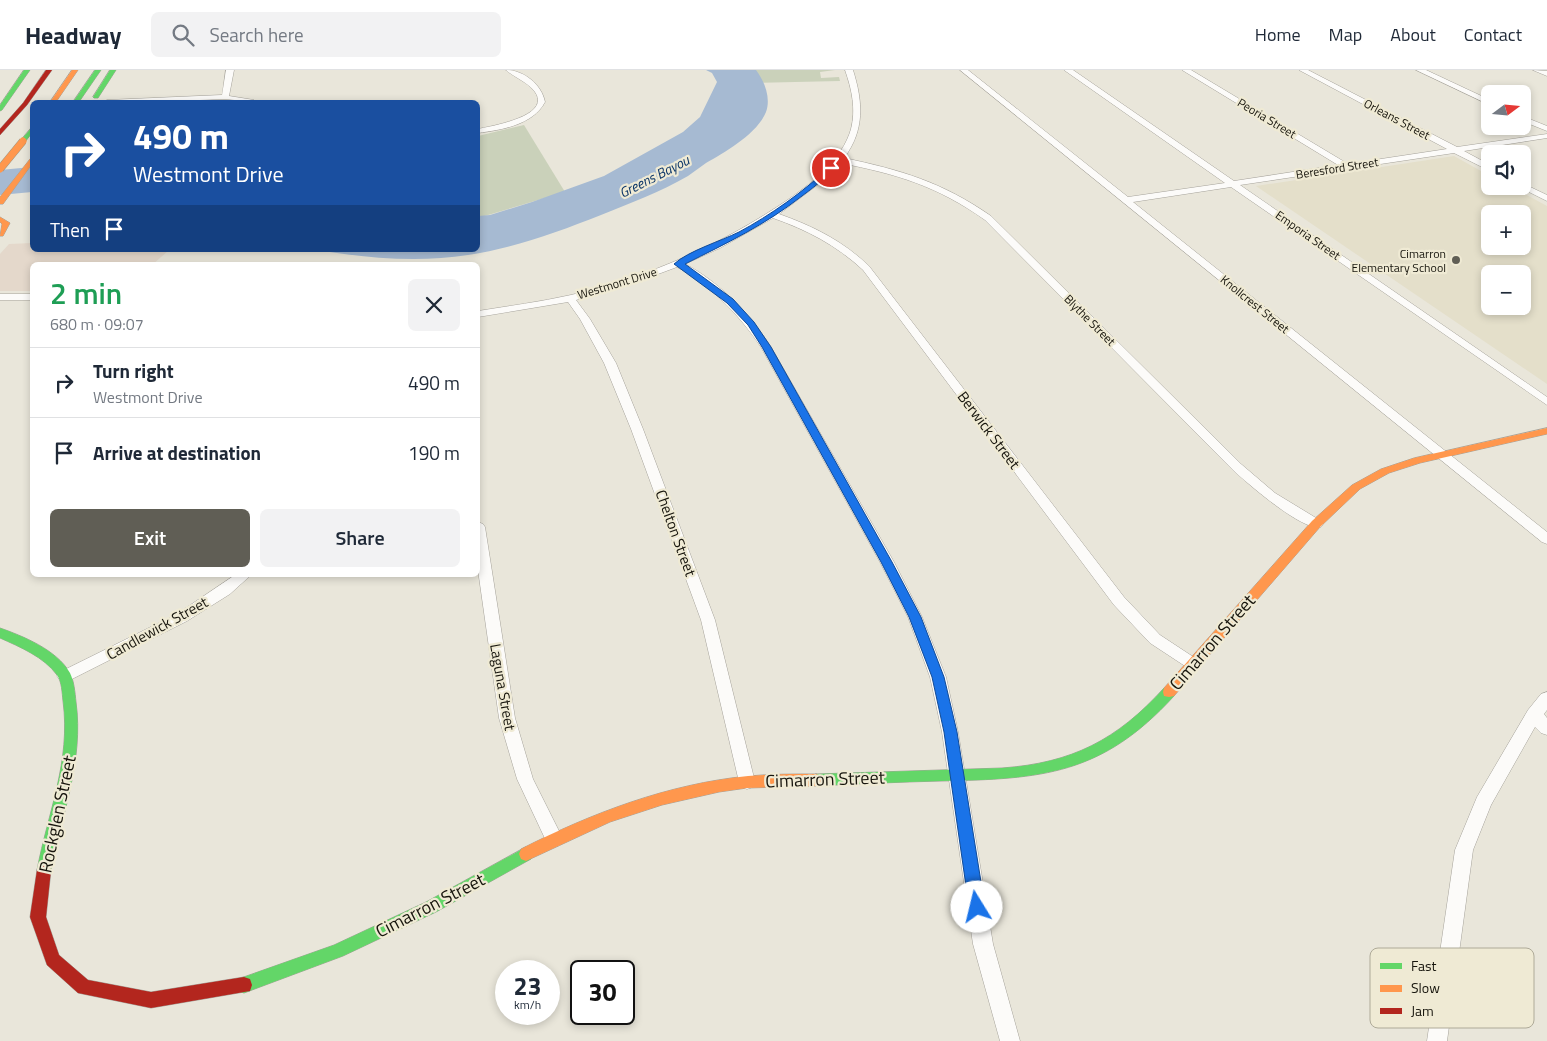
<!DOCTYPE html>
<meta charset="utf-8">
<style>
:root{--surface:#fff;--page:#f2f2f3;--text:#1f2937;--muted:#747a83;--line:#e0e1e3;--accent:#605e55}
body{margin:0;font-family:"Titillium Web",sans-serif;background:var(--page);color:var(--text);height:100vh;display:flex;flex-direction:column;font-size:19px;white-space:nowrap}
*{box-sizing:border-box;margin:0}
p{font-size:16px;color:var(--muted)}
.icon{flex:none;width:28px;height:28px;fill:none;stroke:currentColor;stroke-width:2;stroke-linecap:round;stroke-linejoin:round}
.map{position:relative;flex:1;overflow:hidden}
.details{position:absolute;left:30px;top:192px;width:450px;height:315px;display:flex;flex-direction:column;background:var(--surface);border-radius:8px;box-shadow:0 2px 8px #0003}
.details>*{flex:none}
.top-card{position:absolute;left:30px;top:30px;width:450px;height:152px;border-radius:8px;box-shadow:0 2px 8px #0003;background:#1a4fa0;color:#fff;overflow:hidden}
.needle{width:32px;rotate:74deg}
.buttons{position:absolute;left:1481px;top:15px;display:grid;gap:10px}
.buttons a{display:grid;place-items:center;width:50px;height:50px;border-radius:8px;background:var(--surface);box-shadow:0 2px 8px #0003;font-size:25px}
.speed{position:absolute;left:495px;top:890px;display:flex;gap:10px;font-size:25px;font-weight:700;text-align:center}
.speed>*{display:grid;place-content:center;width:65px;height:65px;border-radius:50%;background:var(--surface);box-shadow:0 2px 8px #0003;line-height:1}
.speed small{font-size:12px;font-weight:400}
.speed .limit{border:2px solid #111;border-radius:8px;background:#fff;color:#111}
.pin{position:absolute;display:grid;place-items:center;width:42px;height:42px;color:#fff;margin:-21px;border:2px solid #fff;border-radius:50%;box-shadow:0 1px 5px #0007}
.me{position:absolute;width:55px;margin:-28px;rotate:351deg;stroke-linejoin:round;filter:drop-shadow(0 0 4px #0008)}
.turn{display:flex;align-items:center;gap:18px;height:105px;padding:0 20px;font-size:22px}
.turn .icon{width:65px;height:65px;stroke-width:2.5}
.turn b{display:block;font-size:35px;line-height:42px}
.then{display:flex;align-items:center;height:48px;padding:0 20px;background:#0003;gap:10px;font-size:19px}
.round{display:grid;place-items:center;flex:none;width:52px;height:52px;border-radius:8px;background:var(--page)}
.overview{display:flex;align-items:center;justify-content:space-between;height:85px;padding:0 20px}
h1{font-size:30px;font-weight:600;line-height:38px;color:#1e9e55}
.cta{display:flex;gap:10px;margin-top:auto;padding:10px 20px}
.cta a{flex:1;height:58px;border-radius:8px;background:var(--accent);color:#fff;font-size:20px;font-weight:600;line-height:58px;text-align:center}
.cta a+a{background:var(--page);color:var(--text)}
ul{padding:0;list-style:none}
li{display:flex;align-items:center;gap:15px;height:70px;padding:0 20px;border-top:1px solid var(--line)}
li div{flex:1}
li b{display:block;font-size:19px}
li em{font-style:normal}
header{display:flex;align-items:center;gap:30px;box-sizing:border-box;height:70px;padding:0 25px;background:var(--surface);border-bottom:1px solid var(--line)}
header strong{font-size:24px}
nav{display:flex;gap:28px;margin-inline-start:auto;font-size:18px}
.search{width:350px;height:45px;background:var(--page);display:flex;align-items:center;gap:12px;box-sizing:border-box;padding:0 18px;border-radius:8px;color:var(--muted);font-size:19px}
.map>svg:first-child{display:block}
</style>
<header>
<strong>Headway</strong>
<div class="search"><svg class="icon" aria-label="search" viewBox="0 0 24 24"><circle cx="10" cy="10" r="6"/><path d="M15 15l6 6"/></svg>Search here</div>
<nav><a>Home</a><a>Map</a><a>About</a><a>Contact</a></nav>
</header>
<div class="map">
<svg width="1547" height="971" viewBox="0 0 1547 971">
<rect width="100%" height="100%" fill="#e9e6da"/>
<!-- commercial -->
<path fill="#e4d8cb" d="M 32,173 L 32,180 L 169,180 L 152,195 L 32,195 L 32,221 L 0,221 L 0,184 L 9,174 Z"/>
<!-- built -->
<path fill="#e4dfca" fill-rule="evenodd" d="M 1454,86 L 1490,106 L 1490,116 L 1510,116 L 1547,136 L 1547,314 L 1256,116 ZM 1490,144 L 1522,144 L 1522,176 L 1490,176 ZM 1490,204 L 1522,204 L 1522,236 L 1490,236 Z"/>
<!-- green -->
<g fill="#cad1ba">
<path d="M 745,0 L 835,0 L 820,2 L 821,8 L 839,7 L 840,11 L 755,13 Z"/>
<path d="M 524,55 L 565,122 L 478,148 L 478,66 Z"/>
</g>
<!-- water -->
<g fill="#a6bad2">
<path d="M 706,0 L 756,0 C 765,12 771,28 766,42 C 757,64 725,82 706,93 C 700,97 694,102 688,106 C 660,122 631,133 601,145 C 558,162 514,178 468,185 C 418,193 366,188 317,180 L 478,180 L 478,146 L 490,145 L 532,132 L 604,106 L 683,62 L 700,47 L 717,12 L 712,3 Z"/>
<path d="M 32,97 L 32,122 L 0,125 L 0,100 Z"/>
</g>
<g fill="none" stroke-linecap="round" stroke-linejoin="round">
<defs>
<g id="street">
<path d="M 226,0 L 234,0 L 229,26 L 254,30 L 254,32 L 225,29 L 148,32 L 103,32 L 107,30 L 222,25 Z"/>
<path d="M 506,0 C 524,0 542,15 545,32 C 533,55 501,60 478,63 L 478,59 C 492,56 552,46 535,22 C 528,12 515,8 506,0 Z"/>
<path d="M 845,0 L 853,0 C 863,32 865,60 844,88 C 901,100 942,112 991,146 L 1241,394 L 1275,423 L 1321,451 L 1323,454 L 1321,457 C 1303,462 1247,413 1233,400 L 985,150 C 937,116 897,104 840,93 L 820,113 L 779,144 C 813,156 843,171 869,196 L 1124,527 L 1160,565 L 1198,590 L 1201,594 L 1198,598 L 1193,600 L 1188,598 L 1150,573 L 1114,535 L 863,200 C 836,175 807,160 773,148 L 720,178 L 685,194 C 721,213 749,244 771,277 L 894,492 L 922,547 L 946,607 L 958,662 L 993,874 L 1020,971 L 1000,971 L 973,874 L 942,662 L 930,607 L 908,547 L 880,492 L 761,277 C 740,246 711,215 677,197 L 634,213 L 576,230 L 590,249 L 616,293 L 643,359 L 715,550 L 755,712 L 753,717 L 747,719 L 741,717 L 739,712 L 701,550 L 631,359 L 604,293 L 580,249 L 568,232 L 478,247 L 478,241 C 509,236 540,232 571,225 C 649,207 723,174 789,129 C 813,112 842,90 851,59 C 856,39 852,20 845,0 Z"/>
<path d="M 960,0 L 968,0 L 1128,127 L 1225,113 L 1064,0 L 1073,0 L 1234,111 L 1338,95 L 1182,0 L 1191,0 L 1348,94 L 1447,79 L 1299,0 L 1308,0 L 1457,77 L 1547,64 L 1547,68 L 1464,81 L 1490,95 L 1490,101 L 1454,83 L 1240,115 L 1547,327 L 1547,335 L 1231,117 L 1133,132 L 1547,462 L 1547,474 L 1542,472 Z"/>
<path d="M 1416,0 L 1426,0 L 1490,30 L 1490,35 Z"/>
<path d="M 1533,0 L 1547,1 L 1547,6 L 1535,1 Z"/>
<path d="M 1522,46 L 1547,56 L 1547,61 L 1522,51 Z"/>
<path d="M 1522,113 L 1547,125 L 1547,131 L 1519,117 L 1522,116 Z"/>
<rect x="0" y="224" width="32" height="6"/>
<path d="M 478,452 L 483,454 L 485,457 L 515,648 L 533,709 L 563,769 L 560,775 L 554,777 L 548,775 L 517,709 L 499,648 L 478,500 Z"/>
<path d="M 235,505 L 251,505 L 230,524 L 187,551 L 70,610 L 65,612 L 60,610 L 57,606 L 60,602 L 177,544 Z"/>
<path d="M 1547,622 L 1547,640 L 1544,644 L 1547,648 L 1547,665 L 1541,663 L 1535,657 L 1491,735 L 1473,780 L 1447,971 L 1427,971 L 1455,780 L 1477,727 L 1528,640 L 1541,624 Z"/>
</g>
<g id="fast">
<path d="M 24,0 L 30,0 L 2,40 L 0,41 L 0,35 Z"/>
<path d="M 95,0 L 101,0 L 79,32 L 73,32 Z"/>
<path d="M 110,0 L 116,0 L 98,28 L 94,28 L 93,27 Z"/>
<path d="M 32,57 L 32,63 L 25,72 L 21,72 L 21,70 Z"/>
<path d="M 0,558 C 23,566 57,580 70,603 C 74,611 75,622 76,632 C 84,690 62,744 51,800 L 49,805 L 44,807 L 39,805 L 37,800 C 48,742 71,691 63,631 C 62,623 62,612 57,605 C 44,587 20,577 0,568 Z"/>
<path d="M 1169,617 L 1174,618 L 1175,622 L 1174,626 C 1102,705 1042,709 941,711 C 899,712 858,714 816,716 L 811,714 L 809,710 L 811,706 L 816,704 L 1002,698 C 1072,693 1117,670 1164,618 Z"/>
<path d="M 526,777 L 531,779 L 533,784 L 531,789 L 436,842 L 343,886 L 244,923 L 238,921 L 236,915 L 238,909 L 334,875 L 426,832 Z"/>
</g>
<g id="slow">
<path d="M 72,0 L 78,0 L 56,32 L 50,32 Z"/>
<path d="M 32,88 L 32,94 L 3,134 L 0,134 L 0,127 L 30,89 Z"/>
<path d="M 0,147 L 10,153 L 3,166 L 0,166 L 2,154 L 0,152 Z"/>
<path d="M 1547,358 L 1547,364 L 1420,393 L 1389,403 L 1360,419 L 1320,457 L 1174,626 L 1169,627 L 1164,626 L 1163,622 L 1164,618 L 1312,451 L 1352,415 L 1381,399 L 1414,388 Z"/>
<path d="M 816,704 L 821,706 L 823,710 L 821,714 L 816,716 L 747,718 L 719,722 L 662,735 L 610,752 L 526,791 L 521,789 L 519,784 L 521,779 C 592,743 668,714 748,706 C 770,704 793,704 816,704 Z"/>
</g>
<g id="jam">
<path d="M 46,0 L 52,0 L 27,35 L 0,65 L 0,59 L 23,33 Z"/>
<path d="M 44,793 L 49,795 L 51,800 L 46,847 L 59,885 L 88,910 L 151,922 L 244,907 L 250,909 L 252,915 L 250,921 L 151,938 L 78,923 L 47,895 L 30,847 L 37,800 L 39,795 Z"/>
</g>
</defs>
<!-- street casing -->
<use href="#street" stroke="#a5a29a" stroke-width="1"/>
<!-- fast casing -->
<use href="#fast" stroke="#a5a29a" stroke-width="1"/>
<!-- slow casing -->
<use href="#slow" stroke="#a5a29a" stroke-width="1"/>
<!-- jam casing -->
<use href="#jam" stroke="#a5a29a" stroke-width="1"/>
<!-- street -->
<use href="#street" fill="#fcfbf9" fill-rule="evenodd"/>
<!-- fast -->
<use href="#fast" fill="#63d668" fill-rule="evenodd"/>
<!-- slow -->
<use href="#slow" fill="#ff974d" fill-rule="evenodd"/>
<!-- jam -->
<use href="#jam" fill="#b3261e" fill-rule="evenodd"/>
<defs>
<path id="slow-bridge" d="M 0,99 L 23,71"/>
</defs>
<!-- slow-bridge casing -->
<use href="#slow-bridge" stroke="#999585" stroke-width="8" stroke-linecap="butt"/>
<!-- slow-bridge -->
<use href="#slow-bridge" stroke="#ff974d" stroke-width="7"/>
</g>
<!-- route -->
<path fill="#1a73e8" stroke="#114b97" d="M 829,97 L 834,98 C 825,109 814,117 802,126 C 765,155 727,173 685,194 L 733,229 L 754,252 L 771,277 L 892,492 L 921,547 L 944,607 L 957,662 L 985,837 L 982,842 L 977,844 L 971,842 L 969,837 L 944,662 L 932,607 L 909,547 L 881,492 L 762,277 L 748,255 L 727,233 L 674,194 C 688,181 721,171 739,162 C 769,146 805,121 829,97 Z"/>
<!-- markers -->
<circle fill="#605e55" stroke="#efead4" stroke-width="2" cx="1456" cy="190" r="5"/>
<g text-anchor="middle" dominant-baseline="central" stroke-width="4.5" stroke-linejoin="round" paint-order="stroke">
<!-- far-street labels -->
<g font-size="12" fill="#17150d" stroke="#efead4">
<text transform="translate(1267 48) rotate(31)">Peoria Street</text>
<text transform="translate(1397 49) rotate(28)">Orleans Street</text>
<text transform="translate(1337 98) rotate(-9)">Beresford Street</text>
<text transform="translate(1308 165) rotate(35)">Emporia Street</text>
<text transform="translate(617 213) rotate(-17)">Westmont Drive</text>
<text transform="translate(1255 234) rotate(39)">Knollcrest Street</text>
<text transform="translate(1090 250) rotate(45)">Blythe Street</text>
</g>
<!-- far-poi labels -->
<g font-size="12" fill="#17150d" stroke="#efead4" text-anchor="end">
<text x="1446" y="183">Cimarron<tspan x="1446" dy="14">Elementary School</tspan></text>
</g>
<!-- far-water labels -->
<g font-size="14" font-style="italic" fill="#0c3668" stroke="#efead4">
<text transform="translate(654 106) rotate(-27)">Greens Bayou</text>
</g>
<!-- street labels -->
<g font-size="15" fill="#17150d" stroke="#efead4">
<text transform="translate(989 360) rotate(53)">Berwick Street</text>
<text transform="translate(676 463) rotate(70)">Chelton Street</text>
<text transform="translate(157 558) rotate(-29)">Candlewick Street</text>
<text transform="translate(503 617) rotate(80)">Laguna Street</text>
</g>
<!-- near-street labels -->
<g font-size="18" fill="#17150d" stroke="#efead4">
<text transform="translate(1212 572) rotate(-49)">Cimarron Street</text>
<text transform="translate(825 709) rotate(-2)">Cimarron Street</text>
<text transform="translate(57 744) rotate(-78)">Rockglen Street</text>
<text transform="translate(430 835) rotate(-27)">Cimarron Street</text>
</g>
</g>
<!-- legend -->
<rect x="1370" y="878" width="164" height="80" rx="8" fill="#efead4" stroke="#aeaa98" stroke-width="1"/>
<rect x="1380" y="893" width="22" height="6" fill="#63d668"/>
<rect x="1380" y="915" width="22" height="7" fill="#ff974d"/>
<rect x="1380" y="938" width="22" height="6" fill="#b3261e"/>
<g font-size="14" fill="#17150d">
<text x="1411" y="901">Fast</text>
<text x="1411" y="923">Slow</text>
<text x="1411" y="946">Jam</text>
</g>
</svg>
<div class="buttons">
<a><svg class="needle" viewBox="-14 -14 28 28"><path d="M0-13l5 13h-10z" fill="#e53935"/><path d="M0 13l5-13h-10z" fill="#747a83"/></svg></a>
<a><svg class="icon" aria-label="sound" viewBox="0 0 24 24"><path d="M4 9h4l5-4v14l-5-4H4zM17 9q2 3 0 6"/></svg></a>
<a>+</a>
<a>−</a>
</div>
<div class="speed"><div>23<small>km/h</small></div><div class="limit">30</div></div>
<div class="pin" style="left:831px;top:98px;background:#d93025"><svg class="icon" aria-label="arrive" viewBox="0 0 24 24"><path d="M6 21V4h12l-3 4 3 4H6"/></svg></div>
<svg class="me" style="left:977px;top:837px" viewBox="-20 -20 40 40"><circle r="19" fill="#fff"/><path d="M0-13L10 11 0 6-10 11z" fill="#1a73e8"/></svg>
<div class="top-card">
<div class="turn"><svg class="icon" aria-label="right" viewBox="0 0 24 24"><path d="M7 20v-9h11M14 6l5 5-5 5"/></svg><div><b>490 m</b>Westmont Drive</div></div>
<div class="then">Then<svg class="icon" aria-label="arrive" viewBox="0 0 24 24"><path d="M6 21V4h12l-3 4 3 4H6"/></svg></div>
</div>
<section class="details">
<div class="overview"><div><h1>2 min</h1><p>680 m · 09:07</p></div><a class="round"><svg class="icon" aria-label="close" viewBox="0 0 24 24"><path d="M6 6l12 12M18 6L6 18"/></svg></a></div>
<ul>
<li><svg class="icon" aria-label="right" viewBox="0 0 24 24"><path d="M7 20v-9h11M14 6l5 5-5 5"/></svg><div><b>Turn right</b><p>Westmont Drive</p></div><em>490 m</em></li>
<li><svg class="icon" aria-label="arrive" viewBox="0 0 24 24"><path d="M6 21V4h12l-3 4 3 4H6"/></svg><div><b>Arrive at destination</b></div><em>190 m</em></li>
</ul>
<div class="cta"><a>Exit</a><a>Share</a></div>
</section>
</div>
